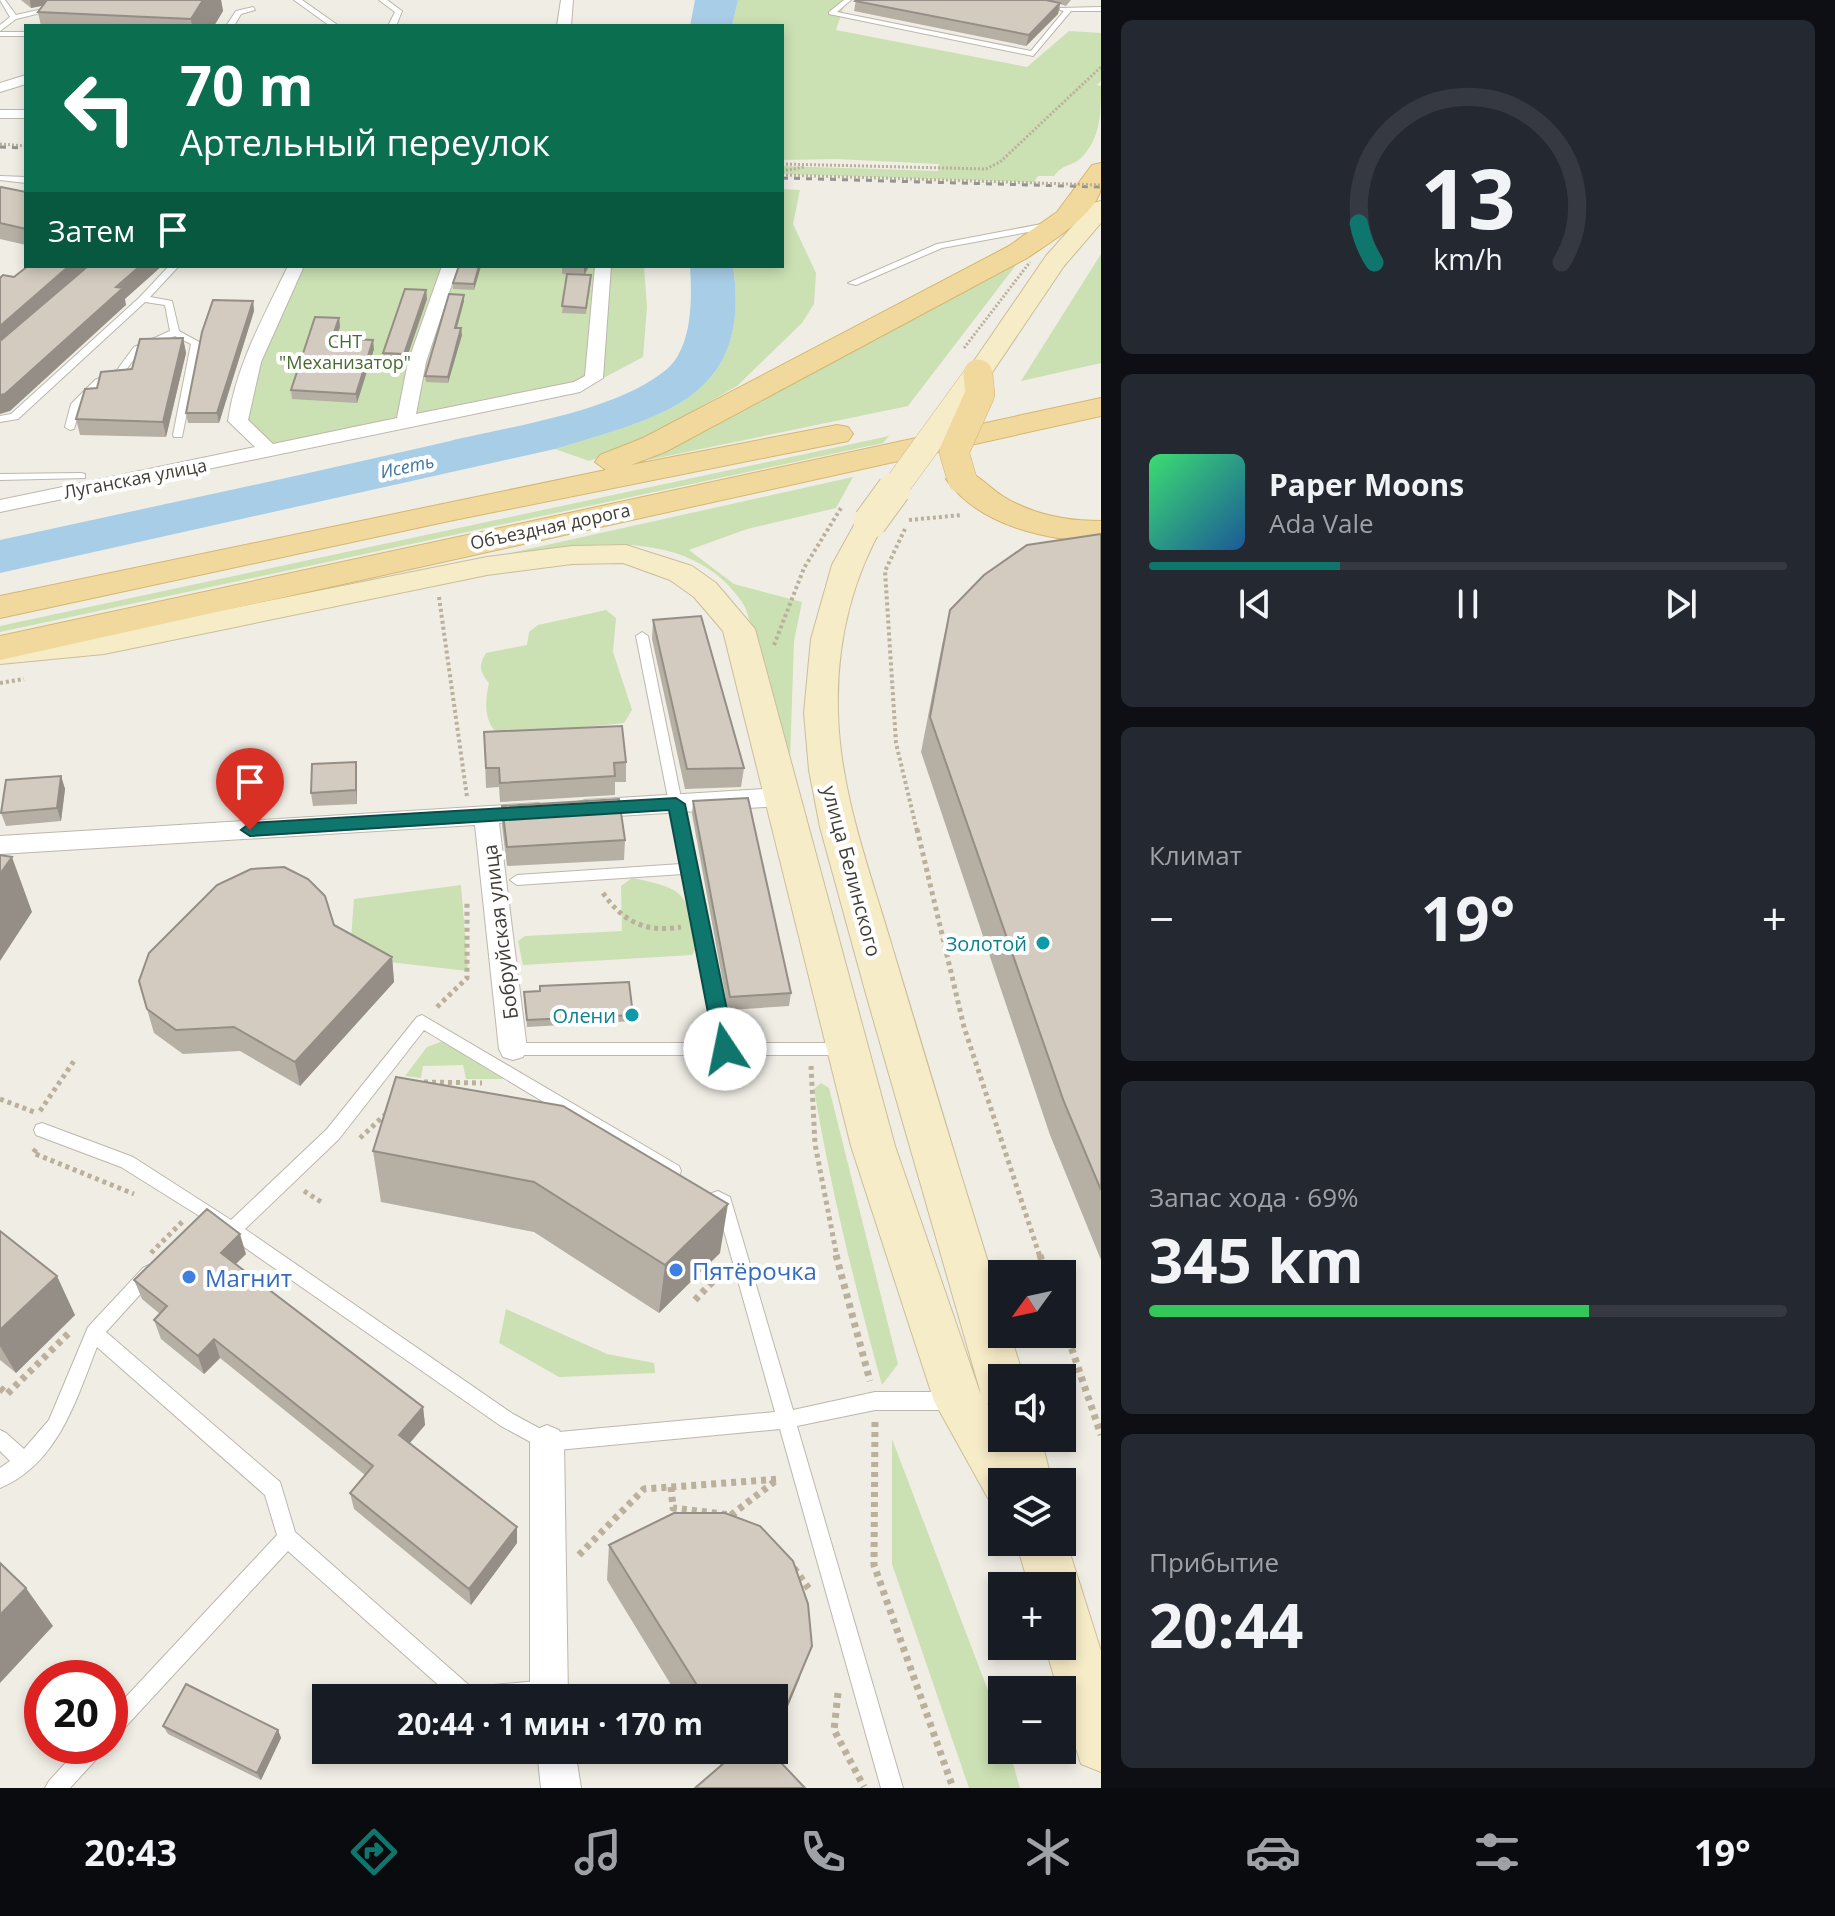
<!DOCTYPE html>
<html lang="ru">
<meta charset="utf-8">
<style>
body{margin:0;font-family:"Open Sans",sans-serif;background:#242831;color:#f1f3f6;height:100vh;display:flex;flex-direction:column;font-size:30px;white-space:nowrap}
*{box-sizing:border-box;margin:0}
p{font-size:26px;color:#9ea1a6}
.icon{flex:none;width:44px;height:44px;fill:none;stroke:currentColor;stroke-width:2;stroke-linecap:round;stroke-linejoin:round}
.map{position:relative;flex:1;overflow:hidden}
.panel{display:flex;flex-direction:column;gap:20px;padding:20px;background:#0d0f14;width:734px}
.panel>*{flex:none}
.hud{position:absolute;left:24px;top:24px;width:760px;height:244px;border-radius:0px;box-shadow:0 4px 12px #0003;background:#0b6e4f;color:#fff;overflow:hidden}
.needle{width:52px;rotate:237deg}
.buttons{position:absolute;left:988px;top:1260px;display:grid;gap:16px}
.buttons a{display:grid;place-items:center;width:88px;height:88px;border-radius:0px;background:#171b24;box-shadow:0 4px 12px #0003;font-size:40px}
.speed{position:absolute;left:24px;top:1660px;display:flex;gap:16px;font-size:40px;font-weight:700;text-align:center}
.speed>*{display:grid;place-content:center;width:104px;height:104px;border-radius:50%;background:#171b24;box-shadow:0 4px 12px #0003;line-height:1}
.speed .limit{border:12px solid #d22;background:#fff;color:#111}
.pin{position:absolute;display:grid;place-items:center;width:68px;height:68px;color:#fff;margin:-82px -34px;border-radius:50% 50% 50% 0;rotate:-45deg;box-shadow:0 0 8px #0007}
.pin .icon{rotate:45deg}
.me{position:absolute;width:88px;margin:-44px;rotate:349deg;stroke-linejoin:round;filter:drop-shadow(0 0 6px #0008)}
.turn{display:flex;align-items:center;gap:28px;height:168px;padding:0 24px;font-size:36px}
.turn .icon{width:104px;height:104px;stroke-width:2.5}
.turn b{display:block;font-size:56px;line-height:68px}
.then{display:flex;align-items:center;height:76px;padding:0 24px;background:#0003;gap:16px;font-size:30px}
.big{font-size:60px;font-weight:700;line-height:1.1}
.panel .tile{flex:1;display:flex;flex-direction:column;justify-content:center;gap:12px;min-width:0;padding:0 28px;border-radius:12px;background:#242831}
.panel .dial{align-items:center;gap:0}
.dial svg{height:208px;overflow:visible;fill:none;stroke:#363941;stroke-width:7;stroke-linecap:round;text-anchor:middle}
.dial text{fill:#f1f3f6;stroke:none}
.song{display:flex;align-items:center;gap:24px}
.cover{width:96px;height:96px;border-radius:12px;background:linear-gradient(135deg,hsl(140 70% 55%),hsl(210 70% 35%))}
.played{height:8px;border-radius:4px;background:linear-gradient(90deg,#0f766e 30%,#363941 30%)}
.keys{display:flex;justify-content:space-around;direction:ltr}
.heat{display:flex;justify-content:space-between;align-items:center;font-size:44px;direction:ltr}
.charge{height:12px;border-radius:6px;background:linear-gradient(90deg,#34c759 69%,#363941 0)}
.trip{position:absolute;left:312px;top:1684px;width:476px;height:80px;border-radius:0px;background:#171b24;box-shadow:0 4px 12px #0003;font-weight:700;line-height:80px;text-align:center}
.tabs{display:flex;height:128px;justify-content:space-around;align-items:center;background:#090b0e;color:#9ea1a6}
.tabs .icon{width:56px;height:56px}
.tabs .active{color:#0f766e}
.tabs b{font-size:36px;color:#f1f3f6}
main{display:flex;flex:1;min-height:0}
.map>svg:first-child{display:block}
.green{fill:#cbe0b3}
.water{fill:#a8cde6}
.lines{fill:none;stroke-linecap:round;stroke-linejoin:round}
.service-casing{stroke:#bdb7ac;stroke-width:2}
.minor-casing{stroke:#bdb7ac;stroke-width:2}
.secondary-casing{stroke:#cabe9a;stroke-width:2}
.primary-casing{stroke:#d4b670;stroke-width:2}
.path-far3{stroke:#bab09c;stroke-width:3;stroke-dasharray:2 2;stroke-linecap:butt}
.path-far2{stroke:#bab09c;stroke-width:4;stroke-dasharray:3 3;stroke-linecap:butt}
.path-far1{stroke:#bab09c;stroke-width:5;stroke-dasharray:4 4;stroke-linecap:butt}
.path{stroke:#bab09c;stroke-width:7;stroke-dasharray:5 5;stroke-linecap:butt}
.service{fill:#fff;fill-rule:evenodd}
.minor{fill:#fff;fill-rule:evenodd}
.secondary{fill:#f7ecc8;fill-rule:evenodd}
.primary{fill:#f1d99d;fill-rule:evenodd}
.rail{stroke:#949494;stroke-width:3;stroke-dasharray:6 6;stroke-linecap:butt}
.secondary-bridge-far1-casing{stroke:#cabe9a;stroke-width:27;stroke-linecap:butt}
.secondary-bridge-casing{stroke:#cabe9a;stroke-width:35;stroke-linecap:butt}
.primary-bridge-casing{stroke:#d4b670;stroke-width:30;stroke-linecap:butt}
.path-bridge{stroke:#bab09c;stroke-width:3;stroke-dasharray:2 2;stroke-linecap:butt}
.secondary-bridge-far1{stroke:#f7ecc8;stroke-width:26}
.secondary-bridge{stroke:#f7ecc8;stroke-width:33}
.primary-bridge{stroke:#f1d99d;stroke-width:29}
.wall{fill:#b5afa4}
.shaded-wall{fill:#948e86}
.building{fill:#d3cbbf;stroke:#948e86;stroke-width:2}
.route{fill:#0f766e;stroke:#0a4d48;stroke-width:2}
.culture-dot{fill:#0f9aa8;stroke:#fff;stroke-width:3}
.shop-dot{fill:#3f7fe0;stroke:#fff;stroke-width:3}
.labels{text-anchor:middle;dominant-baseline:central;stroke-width:8;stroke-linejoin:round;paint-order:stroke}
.far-park-label{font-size:18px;fill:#476c31;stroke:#fff}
.far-water-label{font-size:18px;font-style:italic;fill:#3d76a0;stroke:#fff}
.far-street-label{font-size:18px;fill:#423d36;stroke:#fff}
.street-label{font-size:20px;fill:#423d36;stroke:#fff}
.culture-label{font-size:20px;fill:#0d838f;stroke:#fff;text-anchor:end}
.near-shop-label{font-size:24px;fill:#366cbe;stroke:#fff;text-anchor:start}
</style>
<main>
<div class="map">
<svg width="1101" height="1788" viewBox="0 0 1101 1788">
<rect width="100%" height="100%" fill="#f0ede5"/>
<path class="green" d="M738,0H846L836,30L1027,67L1069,31L1101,33V81L1097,85L1101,86C1101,113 1101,139 1080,159C1070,167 1064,163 1054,176H1038L1034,182L782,174V166L938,171L939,164L836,159L782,160V26H732Z
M782,189L800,190L793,224L816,273L814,304L802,323L737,386L632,446L589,461L555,449C658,417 753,401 733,266H782Z
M1101,254V363L1021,381Z
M1016,265L908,406L648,460Z
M292,266H644L647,307L643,357L581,390L297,448L262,445L229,419Z
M889,436L883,443L0,632V626Z
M853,477L836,508L747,529L689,550L734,584L802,602L794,641L790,760C778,721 767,682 755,643C751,630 749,612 742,602C684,517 562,548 479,560Z
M606,610L616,618L613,652L632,710L624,723L499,736C483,720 485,702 489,683C480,672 478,666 486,653L527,645L529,632L538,625Z
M632,878C689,889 688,895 695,950L692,955L523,965L518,941L525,936L622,931L621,886Z
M461,885L468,971L363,959L350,952L354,899Z
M446,1040L513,1079H466L463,1065L423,1066L421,1078L405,1076L427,1047Z
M821,1083L829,1088L898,1364L882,1385C855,1287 831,1190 814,1089Z
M506,1309L607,1354L654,1363L655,1373L559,1377L499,1343Z
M892,1439L1002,1727V1750H1009L1020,1788H969L892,1564Z"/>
<path class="water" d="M695,0H738L732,26H690Z
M690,266H733C753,401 658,417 555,449L0,573V540C150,507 300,476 450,441C512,426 618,411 667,369C693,346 692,298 690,266Z"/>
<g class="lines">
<defs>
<path id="service" d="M0,0H5L16,15L82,0H94L16,19L0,31V25L10,17Z
M294,0H302L339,26H330Z
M379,0H387L402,11L396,26H388L395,12Z
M844,0H851L837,12L1031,51L1064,11L1060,10V8L1101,7V11H1071L1033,56L829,14V12Z
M253,7L255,10L241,14L234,26H226L236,11Z
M0,32H26V36H0Z
M0,176L26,177V183L0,180Z
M1052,222L1056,225L1055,227L942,248L856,285L848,283L937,244Z
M169,266H179L150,297L172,301L179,331L201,343L182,437H174L173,435L191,344L175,336L140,351L123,374L103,384L81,405L74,429L70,430L65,427L71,404L95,380L117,370L134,347L170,331L165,305L145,302L18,419L0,422V416L11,414L140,297Z
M81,473L85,474V478L0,480V474Z
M642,632L648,636L731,1043H846L851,1045L854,1049L851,1053L846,1055H513L508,1053L505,1049L508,1045L513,1043H716L683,874L517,885L510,880L517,875L681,864L636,636Z
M422,1015L679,1166L681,1171L679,1176L673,1178L667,1176L424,1030L339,1139L245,1229L513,1414L548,1433L775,1412L717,1206L710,1198L712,1193L718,1191L730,1197L793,1410L875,1392H952L958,1395L961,1401L958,1407L952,1410H875L797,1426L903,1788H881L780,1429L547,1451L501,1426L201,1217L121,1167L36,1135L34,1130L36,1125L42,1123L133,1157L231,1220L327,1129L417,1017Z
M149,1265L155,1268L158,1273L155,1278L106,1332L280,1482L295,1532L471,1687L548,1680L555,1683L558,1690L555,1697L453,1698L288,1551L117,1736L110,1739V1714L277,1535L265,1495L97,1347C76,1400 58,1464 0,1488V1468L10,1461L0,1451V1430L6,1433L24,1449L49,1420L88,1327L143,1268Z
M81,1746H105L102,1753L70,1788H45L49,1781Z"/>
<path id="minor" d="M561,0H573L571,26H557Z
M26,75V84L0,92V83Z
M0,110H26V118H0Z
M288,266H304L261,362L248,420L273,444L397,418L408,362L442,266H458L426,362L416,414L574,382L585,376L595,266H611L603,378L580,392L0,512V500L255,447L228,421C236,365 264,316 288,266Z
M781,788L790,791L793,797L790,803L781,806L585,818L576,815L573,809L576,803L585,800Z
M538,803L547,806L550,812L547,818L499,823L527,1049L523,1057L513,1060L503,1057L499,1049L475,825L0,854V836Z
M547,1425L559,1430L564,1442L568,1698H530V1442L535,1430Z
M537,1750H575L581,1788H541Z"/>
<path id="secondary" d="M1101,201V223L1064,266L987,380H969L965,374L1046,256L1093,203Z
M870,513L881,516L885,522C851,580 836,646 838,713C840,792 869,868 891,943C927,1064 964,1186 1002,1307V1334H1010L1024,1378H1002V1409L987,1403L998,1421L1002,1419V1438H1041L1052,1482H1002V1505L989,1500L934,1401L851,1146L723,631L694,597L670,580L623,563L572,564L487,575L104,654L0,664V642L104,634L487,557L572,546L626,545L692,566L716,583L755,629L895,1146L979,1390L981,1394L866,994L820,827L809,770L804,713L811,639L832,565L859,516Z
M1062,1528L1101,1651V1772L1081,1764L1062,1705V1690H1058L1045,1646H1062V1586H1029L1016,1542H1062Z"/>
<path id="primary" d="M1101,163C1101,171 1101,180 1101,188C1097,214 1048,244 1027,258L665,452L631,465L837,425L848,427L853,434L848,441L449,521L0,618V596L606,470L595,462L600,455L643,438L1009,246L1057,212L1092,165Z
M1101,398V416L0,660V636Z
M962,469C979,474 989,488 1004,497C1034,515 1066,521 1101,521V541C1047,541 979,526 946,479L951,472Z"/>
</defs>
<use href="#service" class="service-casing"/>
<use href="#minor" class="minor-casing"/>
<use href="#secondary" class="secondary-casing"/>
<use href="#primary" class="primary-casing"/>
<path class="path-far3" d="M0,144L26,146
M782,164L986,169L1000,162L1101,67
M782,171L805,167
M782,175L1038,183"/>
<path class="path-far2" d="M909,520L962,515
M905,529L885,571L896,743L917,831
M439,597L467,797
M774,645L804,568L841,508
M0,683L24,679"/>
<path class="path-far1" d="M917,829L964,1027L1040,1257
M603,893C623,922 646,933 681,927
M437,1007L467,978V902
M811,1066L815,1144L837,1257
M424,1082L482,1083
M0,1099L34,1112
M40,1111L74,1061
M360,1138L388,1112
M36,1149L33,1153L134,1194
M304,1191L323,1203
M151,1253L183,1221"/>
<path class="path" d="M836,1255L870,1381
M1040,1255L1046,1274
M695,1300L722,1272
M1062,1320L1101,1435
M0,1388L7,1394L69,1333
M875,1422L874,1565L953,1788
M671,1487L673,1508L731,1515L739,1520
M731,1515L778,1479
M579,1555L644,1489L780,1479
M794,1568L809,1589
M838,1693L834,1730L864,1787"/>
<use href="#service" class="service"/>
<use href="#minor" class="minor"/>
<use href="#secondary" class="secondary"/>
<use href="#primary" class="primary"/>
<path class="rail" d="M0,147L26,148
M782,178L1101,187"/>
<defs>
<path id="secondary-bridge-far1" d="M893,491L978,374"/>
<path id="secondary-bridge" d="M870,522L894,489"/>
<path id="primary-bridge" d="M962,479L954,452L980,394L978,374"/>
</defs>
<use href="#secondary-bridge-far1" class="secondary-bridge-far1-casing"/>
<use href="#secondary-bridge" class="secondary-bridge-casing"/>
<use href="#primary-bridge" class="primary-bridge-casing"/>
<path class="path-bridge" d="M1038,183L1101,185
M964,348L1030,262"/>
<use href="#secondary-bridge-far1" class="secondary-bridge-far1"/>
<use href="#secondary-bridge" class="secondary-bridge"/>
<use href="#primary-bridge" class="primary-bridge"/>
</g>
<path class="wall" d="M21,0H221L223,11L214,26H41L38,12L42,6L31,8Z
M856,0H1071L1066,6L1060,4L1058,14L1026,46L854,11Z
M0,188L26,192V245L0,239Z
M481,266L474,290L453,289V283Z
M562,266H589L585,275L591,281L586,314L562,313L567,274H562Z
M426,290L427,299L405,363L384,362L383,353Z
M464,295V301L457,328L462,335L448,383L426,382L425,376Z
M253,301L254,311L219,423H188L186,413Z
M339,318L340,327L336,338L374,349L357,403L292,399L291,390Z
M183,338L186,353L166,437L80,435L76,419L97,388Z
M1101,534V1260L1050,1135L921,752L942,645L950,610Z
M653,620L744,768L741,787L685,789L652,639Z
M484,732L626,762V782H615V795L500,802L499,787L486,788Z
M357,775V804L313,806L311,793Z
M61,776L65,789L61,821L6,826L1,813Z
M693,801L791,993L789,1006L728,1010L692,814Z
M502,806L625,840L624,860L507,866L502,826Z
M334,925L392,957L394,982L300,1086L240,1051L183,1054L154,1033L147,1009Z
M524,992L633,1015V1021L527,1027Z
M396,1077L720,1253L659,1313L534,1232L381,1202L373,1151Z
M0,1231L75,1315L16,1373L0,1360Z
M246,1254L236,1264L423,1407L425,1425L410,1443L517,1527V1543L471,1605L354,1509L350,1493L365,1475L220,1358L204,1374L161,1339L154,1320L160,1314L142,1299L134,1280Z
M609,1545L800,1678L777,1733L774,1698H679L607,1580Z
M163,1726L278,1730L281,1738L261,1780L168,1734Z
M711,1750H769L721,1766Z"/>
<path class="shaded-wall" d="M30,0H68L31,8Z
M203,0H221L223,11L214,26H192L191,19Z
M1060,3L1058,14L1026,46L1029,35Z
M69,266H92L0,348V326Z
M140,266H162L125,299L126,305L10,411L0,414V395Z
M479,266H481L474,290V284Z
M584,266H589L584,275Z
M426,290L427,299L405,363L404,354Z
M464,295V301L455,334V328Z
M253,301L254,311L219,423L217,413Z
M339,318L340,327L333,347L332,338Z
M461,328L462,335L448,383V377Z
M183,338L186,353L166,437L163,422Z
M373,340L374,349L357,403L356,394Z
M356,762L357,775V804L356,790Z
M61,776L65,789L61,821L57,808Z
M12,857L32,912L0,961V874Z
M392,957L394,982L300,1086L295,1062Z
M728,1204L720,1253L659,1313L665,1265Z
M240,1234L246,1254L227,1272L221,1253Z
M57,1276L75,1315L16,1373L0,1346V1330Z
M214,1339L220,1358L204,1374L198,1356Z
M423,1407L425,1425L402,1452L399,1435Z
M517,1527V1543L471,1605L469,1589Z
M26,1588L53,1626L0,1683V1615Z
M812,1646L777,1733L774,1736V1718Z
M278,1730L281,1738L261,1780L257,1773Z"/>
<path class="building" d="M47,0H203L191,19L38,12Z
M856,0H1046L1060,3L1029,35L855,1Z
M1,187L26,192V229L0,223V188Z
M28,266H69L0,326V278L3,275L14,277Z
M88,266H140L116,287L123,288L5,394L0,395V341Z
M459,266H479L474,284L453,283Z
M567,274L591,275L586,308L562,306Z
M405,289L426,290L404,354L383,353Z
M449,294L464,295L455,328H461L448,377L425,376Z
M213,300L253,301L217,413H186L202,332Z
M315,317L339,318L332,338L373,340L356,394L291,390Z
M183,338L163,422L76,419L85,389L97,388L101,372L132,369L140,339Z
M1101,534V1190L1064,1102L930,717L950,610L984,575L1027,545Z
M701,616L744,768L687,769L653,620Z
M622,726L626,762L614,763L615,776L500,783L499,768H486L484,732Z
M356,762V790L311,793L312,764Z
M61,776L57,808L1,813L6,780Z
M748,798L791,993L730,997L693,801Z
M619,799L625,840L507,847L502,806Z
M0,855L12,857L0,874Z
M284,867L308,879L325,896L334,925L392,957L295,1062L234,1027L176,1030L147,1009L139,981L149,953L217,885L251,869Z
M629,982L633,1015L527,1020L524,992L540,991V986Z
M396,1077L563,1106L728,1204L665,1265L534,1182L373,1151Z
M207,1209L240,1234L221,1253L423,1407L399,1435L517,1527L469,1589L350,1493L373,1466L214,1339L198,1356L154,1320L167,1306L134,1280Z
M0,1231L57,1276L0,1330Z
M674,1513H725L760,1526L793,1561L808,1604L812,1646L788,1703L774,1718V1698H705L609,1545Z
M0,1563L26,1588L0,1615Z
M186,1684L278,1730L257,1773L163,1726Z
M738,1750H769L805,1788H695L738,1751Z"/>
<path class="route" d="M676,798L685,804L735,1049L725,1057L715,1049L669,810L250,836L241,830L250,823Z"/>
<g class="culture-dot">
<circle cx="1043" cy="943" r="8"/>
<circle cx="632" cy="1015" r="8"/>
</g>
<g class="shop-dot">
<circle cx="676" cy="1270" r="8"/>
<circle cx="189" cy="1277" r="8"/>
</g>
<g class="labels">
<g class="far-park-label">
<text x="345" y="341">СНТ<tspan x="345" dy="21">"Механизатор"</tspan></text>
</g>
<g class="far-water-label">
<text transform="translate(407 466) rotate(-12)">Исеть</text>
</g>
<g class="far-street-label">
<text transform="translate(135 478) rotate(-11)">Луганская улица</text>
<text transform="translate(550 526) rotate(-12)">Объездная дорога</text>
</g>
<g class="street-label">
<text transform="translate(852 871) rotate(75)">улица Белинского</text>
<text transform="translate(500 932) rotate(-97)">Бобруйская улица</text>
</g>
<g class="culture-label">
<text x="1027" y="943">Золотой</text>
<text x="616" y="1015">Олени</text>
</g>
<g class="near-shop-label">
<text x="692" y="1270">Пятёрочка</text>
<text x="205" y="1277">Магнит</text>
</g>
</g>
</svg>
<div class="buttons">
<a><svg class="needle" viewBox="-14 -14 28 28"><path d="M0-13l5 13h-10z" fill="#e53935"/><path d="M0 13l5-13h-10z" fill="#9ea1a6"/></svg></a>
<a><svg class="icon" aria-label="sound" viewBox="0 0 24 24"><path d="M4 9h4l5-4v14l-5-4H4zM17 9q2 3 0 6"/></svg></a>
<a><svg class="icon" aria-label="layers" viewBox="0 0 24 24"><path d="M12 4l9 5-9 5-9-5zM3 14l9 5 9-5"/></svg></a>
<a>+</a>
<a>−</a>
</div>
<div class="speed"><div class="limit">20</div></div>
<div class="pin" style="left:250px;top:830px;background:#d93025"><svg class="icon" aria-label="arrive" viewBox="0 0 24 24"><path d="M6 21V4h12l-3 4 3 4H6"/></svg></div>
<svg class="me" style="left:725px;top:1049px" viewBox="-20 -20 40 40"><circle r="19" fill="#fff"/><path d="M0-13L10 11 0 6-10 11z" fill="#0f766e"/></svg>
<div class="trip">20:44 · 1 мин · 170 m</div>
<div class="hud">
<div class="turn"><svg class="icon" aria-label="left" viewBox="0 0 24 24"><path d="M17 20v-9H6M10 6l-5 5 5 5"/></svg><div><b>70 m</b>Артельный переулок</div></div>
<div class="then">Затем<svg class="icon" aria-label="arrive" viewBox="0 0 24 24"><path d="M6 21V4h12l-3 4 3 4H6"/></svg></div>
</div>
</div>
<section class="panel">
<div class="tile dial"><svg viewBox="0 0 100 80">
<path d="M14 69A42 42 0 1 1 86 69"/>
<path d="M14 69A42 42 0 0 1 8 54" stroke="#0f766e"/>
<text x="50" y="56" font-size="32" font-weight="700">13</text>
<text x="50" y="72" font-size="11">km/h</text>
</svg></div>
<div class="tile">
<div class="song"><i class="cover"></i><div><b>Paper Moons</b><p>Ada Vale</p></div></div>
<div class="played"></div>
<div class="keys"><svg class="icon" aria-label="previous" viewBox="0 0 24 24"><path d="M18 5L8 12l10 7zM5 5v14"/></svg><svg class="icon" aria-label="pause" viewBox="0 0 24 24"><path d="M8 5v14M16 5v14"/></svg><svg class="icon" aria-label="next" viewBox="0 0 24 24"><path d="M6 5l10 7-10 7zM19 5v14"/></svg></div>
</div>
<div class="tile"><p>Климат</p>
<div class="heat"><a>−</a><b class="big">19°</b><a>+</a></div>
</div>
<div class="tile"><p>Запас хода · 69%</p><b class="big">345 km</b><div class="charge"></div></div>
<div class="tile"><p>Прибытие</p><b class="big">20:44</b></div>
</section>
</main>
<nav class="tabs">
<b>20:43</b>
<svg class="icon active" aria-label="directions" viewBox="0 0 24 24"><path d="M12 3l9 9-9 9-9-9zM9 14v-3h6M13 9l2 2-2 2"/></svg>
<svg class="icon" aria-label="music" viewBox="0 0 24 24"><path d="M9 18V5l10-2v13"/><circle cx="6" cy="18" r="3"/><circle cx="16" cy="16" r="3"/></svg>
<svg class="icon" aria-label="phone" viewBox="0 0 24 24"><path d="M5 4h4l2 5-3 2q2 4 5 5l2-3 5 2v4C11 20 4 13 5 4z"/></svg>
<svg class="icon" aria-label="climate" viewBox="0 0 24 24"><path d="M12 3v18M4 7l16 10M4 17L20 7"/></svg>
<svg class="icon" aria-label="car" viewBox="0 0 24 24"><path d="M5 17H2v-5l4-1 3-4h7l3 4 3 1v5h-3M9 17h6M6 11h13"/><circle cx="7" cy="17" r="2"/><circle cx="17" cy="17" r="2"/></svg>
<svg class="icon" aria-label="filters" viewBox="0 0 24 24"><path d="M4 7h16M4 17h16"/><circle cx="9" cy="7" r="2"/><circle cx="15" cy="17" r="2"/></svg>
<b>19°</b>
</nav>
